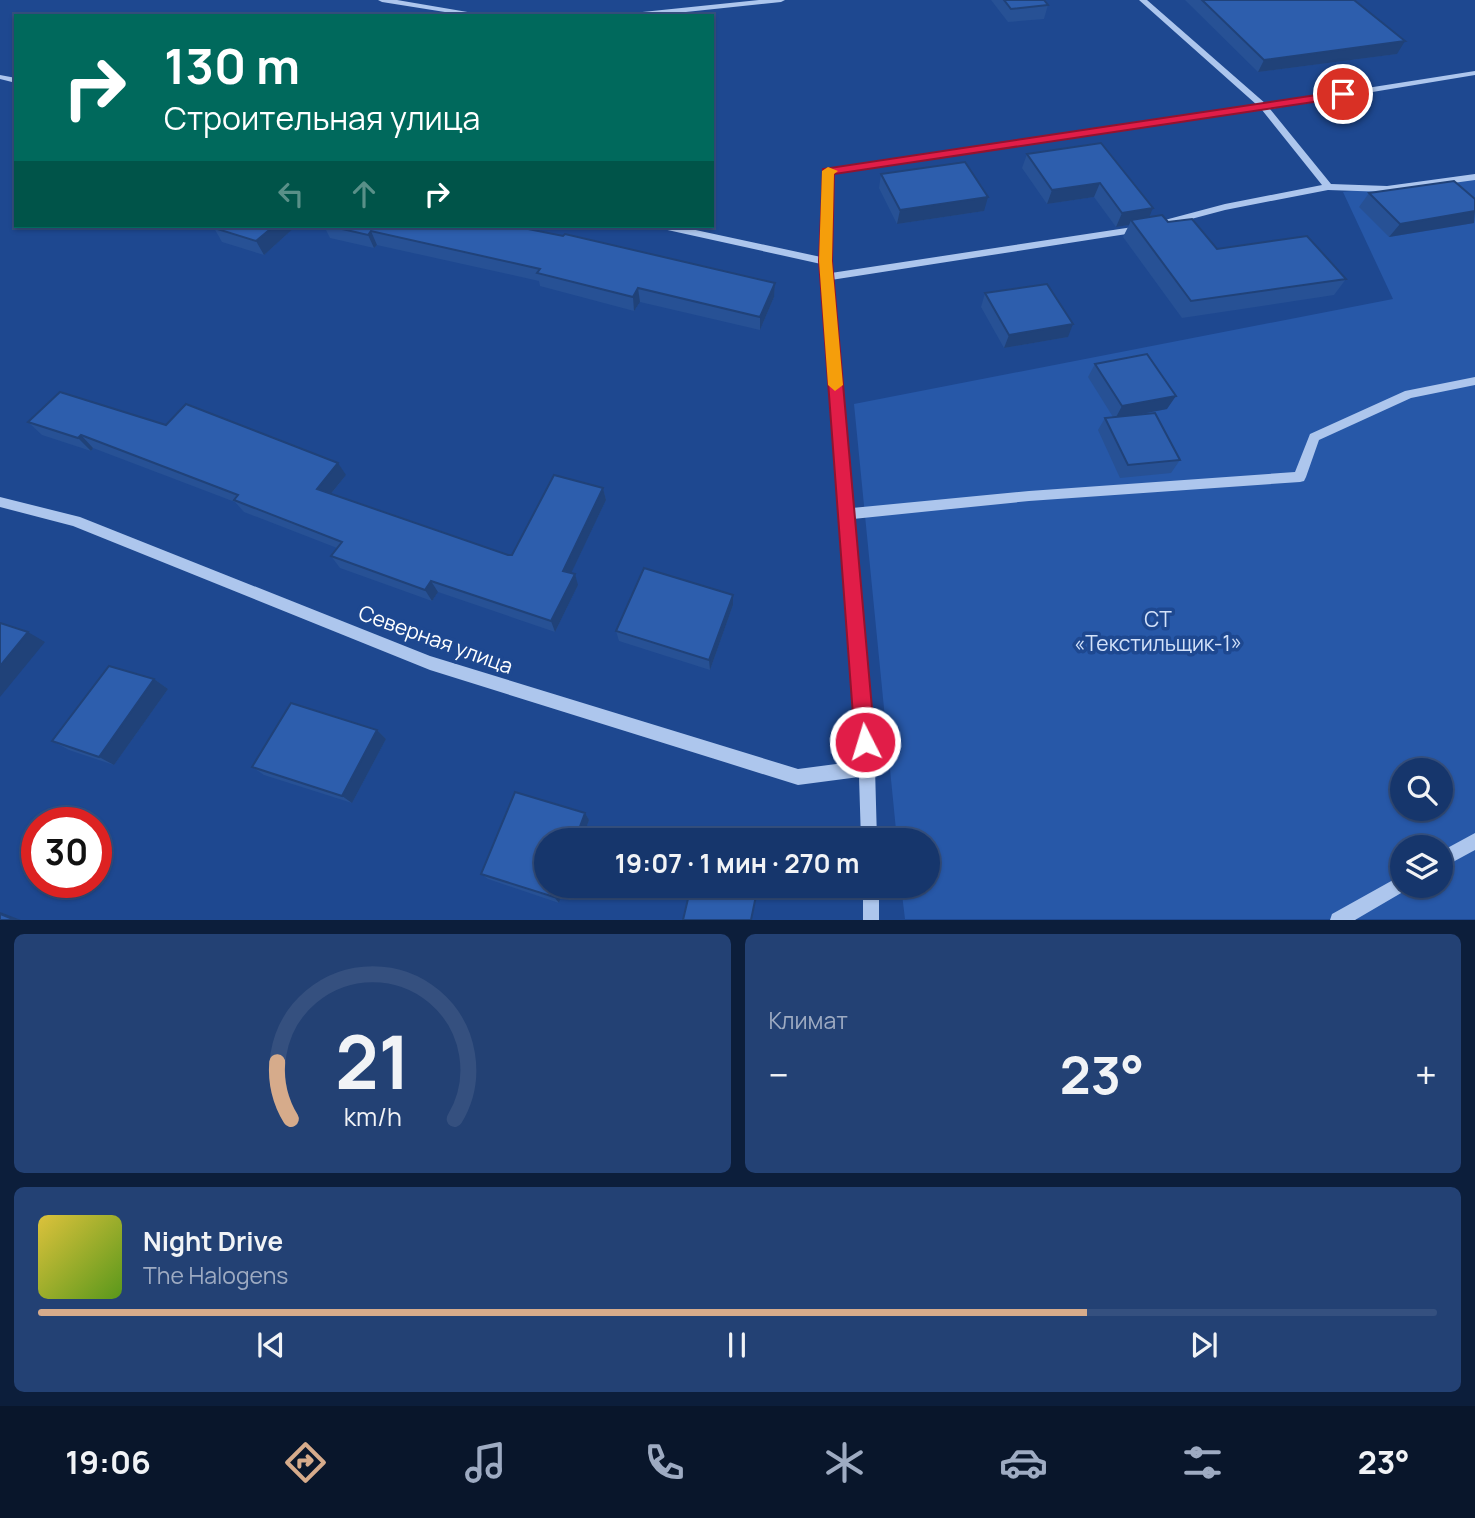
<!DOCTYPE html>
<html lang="ru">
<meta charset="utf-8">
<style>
body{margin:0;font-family:Manrope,sans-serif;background:#234174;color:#f1f3f6;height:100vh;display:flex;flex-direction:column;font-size:26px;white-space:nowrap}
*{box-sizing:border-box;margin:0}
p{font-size:23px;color:#9eabc2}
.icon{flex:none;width:38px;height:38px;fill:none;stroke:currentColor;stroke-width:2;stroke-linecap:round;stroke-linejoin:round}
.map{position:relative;height:920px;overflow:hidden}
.details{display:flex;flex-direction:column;gap:14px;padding:14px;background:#0c1e3b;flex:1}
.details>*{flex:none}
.banner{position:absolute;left:14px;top:14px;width:700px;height:214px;border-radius:0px;box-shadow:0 2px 5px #0004,0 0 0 2px #35507f;background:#00695c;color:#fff;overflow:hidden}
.controls{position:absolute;left:1390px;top:758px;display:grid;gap:14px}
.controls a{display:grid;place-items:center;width:63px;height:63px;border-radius:50%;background:#16366c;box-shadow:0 2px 5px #0004,0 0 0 2px #35507f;font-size:35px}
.speed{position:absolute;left:21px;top:807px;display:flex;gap:14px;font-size:35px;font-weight:700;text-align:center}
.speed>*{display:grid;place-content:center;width:91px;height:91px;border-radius:50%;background:#16366c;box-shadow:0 2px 5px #0004,0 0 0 2px #35507f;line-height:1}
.speed .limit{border:10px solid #d22;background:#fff;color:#111}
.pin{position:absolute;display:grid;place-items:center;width:60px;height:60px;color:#fff;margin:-30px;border:4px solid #fff;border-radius:50%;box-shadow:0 2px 7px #0007}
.me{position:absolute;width:77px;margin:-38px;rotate:355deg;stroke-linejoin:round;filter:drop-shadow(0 0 5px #0008)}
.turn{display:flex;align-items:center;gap:24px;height:147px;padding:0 35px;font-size:32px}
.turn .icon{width:91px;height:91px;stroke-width:2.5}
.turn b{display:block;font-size:49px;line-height:60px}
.lanes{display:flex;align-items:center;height:66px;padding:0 35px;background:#0003;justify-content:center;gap:35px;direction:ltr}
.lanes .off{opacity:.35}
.big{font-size:52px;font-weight:700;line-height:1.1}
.details .card{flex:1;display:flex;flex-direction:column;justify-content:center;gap:10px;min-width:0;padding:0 24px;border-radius:10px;background:#234174}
.details .dial{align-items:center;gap:0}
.dial svg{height:182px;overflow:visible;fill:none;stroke:#35507f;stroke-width:7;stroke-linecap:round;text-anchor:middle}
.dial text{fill:#f1f3f6;stroke:none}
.song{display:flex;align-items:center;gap:21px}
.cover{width:84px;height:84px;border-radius:10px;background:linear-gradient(135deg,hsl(50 70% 55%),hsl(90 70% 35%))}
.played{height:7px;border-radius:4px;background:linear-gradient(90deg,#d6ab8b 75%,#35507f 75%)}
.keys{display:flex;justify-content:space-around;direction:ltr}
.heat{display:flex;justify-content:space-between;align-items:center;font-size:38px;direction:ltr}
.details .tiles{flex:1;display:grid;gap:14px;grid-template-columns:1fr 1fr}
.card:last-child{grid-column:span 2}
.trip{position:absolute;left:534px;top:828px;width:406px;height:70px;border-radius:35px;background:#16366c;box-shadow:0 2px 5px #0004,0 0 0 2px #35507f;font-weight:700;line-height:70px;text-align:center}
.dock{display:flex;height:112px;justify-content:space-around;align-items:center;background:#09162b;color:#9eabc2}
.dock .icon{width:49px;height:49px}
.dock .active{color:#d6ab8b}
.dock b{font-size:32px;color:#f1f3f6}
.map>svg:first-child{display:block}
.green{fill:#2758a8;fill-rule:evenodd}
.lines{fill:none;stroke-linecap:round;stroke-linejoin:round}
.minor{fill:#adc6ed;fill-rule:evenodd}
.wall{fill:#275195}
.shaded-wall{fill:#204279}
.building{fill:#2d5ead;stroke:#204279;stroke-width:2}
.route{fill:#e11d48;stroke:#92132f;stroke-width:2}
.slow{fill:#f59e0b}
.labels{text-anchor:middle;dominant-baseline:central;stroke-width:7;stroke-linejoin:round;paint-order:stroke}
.park-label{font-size:21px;fill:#d3e2fa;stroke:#1e4890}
.street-label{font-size:21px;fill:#fff;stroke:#1e4890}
</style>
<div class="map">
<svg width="1475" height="920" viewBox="0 0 1475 920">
<rect width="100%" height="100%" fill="#1e4890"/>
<path class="green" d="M1475,175V919H905L901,886H928V840H897L854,404L1393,299L1343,192ZM1402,770H1440V808H1402ZM1402,847H1440V886H1402Z"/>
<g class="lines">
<path class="minor" d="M378,0H397L491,16H470L382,2Z
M759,0H785L781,2L648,16H619L623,14Z
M1139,0H1147L1266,104L1475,71V75L1270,109L1331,184L1387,186L1475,174V180L1387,192L1328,190L1225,210L1146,231L831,280L852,508L1029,491L1295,472L1310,434L1405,391L1475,377V385L1411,398L1319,440L1306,477L1304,481L1300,482L1029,501L853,519L875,768L877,840H861L859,777L798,785L430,670L73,526L0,507V497L80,517L430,656L798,769L859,761L821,264L663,229L658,226H677L821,257L825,169L1257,105ZM1262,110L1322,185L1225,204L1146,225L831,273L833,173Z
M0,75L16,78V83L0,79Z
M1475,833V850L1440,869V852Z
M1402,875V886H1409L1408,889L1355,920H1330L1332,914Z
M863,886H879V920H863Z"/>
</g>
<path class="wall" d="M991,0H1044L1048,5L1044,19L1008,22Z
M1185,0H1354L1397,54L1258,72Z
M1101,143L1149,217L1168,222L1217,249L1346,279L1334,295L1182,318L1123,237L1129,225L1116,227L1094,197L1047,204L1022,168L1027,154Z
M881,174L984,211L897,224L879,188Z
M1369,193L1474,223L1389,237L1359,207Z
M296,226L264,255L222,242L214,228Z
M324,226H513L775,283L774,297L760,330L640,302L634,311L540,286L539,281L377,245L374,248L330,238Z
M985,293L1068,337L1004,348L981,307Z
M1095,364L1167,409L1141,414L1180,460L1171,473L1120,478L1098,430L1105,418L1113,417L1088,377Z
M28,422L166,425L346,475L331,494L508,555H512L603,488L606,500L571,573L578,585L555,632L438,592L432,601L340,568L331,556L337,548L244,512L235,502L93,448L91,451L42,435Z
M733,595V605L710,670L619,641L616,631Z
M154,679L168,689L114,765L69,750L52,741Z
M377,730L386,739L352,803L264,775L252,767Z
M515,792L585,813L589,820L582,840H546V886H565L559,903L488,879L481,874Z"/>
<path class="shaded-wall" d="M1405,41L1397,54L1258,72L1264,60Z
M1100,183L1094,197L1047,204L1052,190Z
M988,197L984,211L897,224L900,210Z
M1153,208L1147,222L1131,220L1129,225L1116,227L1122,213Z
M1475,211L1474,223L1389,237L1400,224Z
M274,226H296L264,255L256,241Z
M371,231L377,245L374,248L368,235Z
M775,283L774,297L760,330V317Z
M638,288L640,302L634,311L633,297Z
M1073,324L1068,337L1004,348L1009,335Z
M1176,396L1167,409L1115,419L1122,406Z
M81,435L93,448L91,451L78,438Z
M338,463L346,475L325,501L317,489Z
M603,488L606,500L567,582L563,571Z
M575,574L578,585L555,632L551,621Z
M431,581L438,592L432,601L425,590Z
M733,595V605L710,670L709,660Z
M28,632L45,642L0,697V666Z
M154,679L168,689L114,765L99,757Z
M377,730L386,739L352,803L342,796Z
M585,813L589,820L582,840H575Z
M558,886H565L559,903L554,897Z
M0,912L21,920H15L0,914Z"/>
<path class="building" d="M1004,0H1044L1048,5L1011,9Z
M1202,0H1354L1405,41L1264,60Z
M1101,143L1153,208L1122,213L1100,183L1052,190L1027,154Z
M965,162L988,197L900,210L881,174Z
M1454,181L1475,199V211L1400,224L1369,193Z
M1162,215L1168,222L1192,219L1217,249L1307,236L1346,279L1191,301L1131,220Z
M217,226H274L256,241L214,228Z
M329,226H513L563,236L565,234L775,283L760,317L638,288L633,297L537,273L540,269L371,231L368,235Z
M1047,284L1073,324L1009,335L985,293Z
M1147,354L1176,396L1122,406L1095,364Z
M60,392L166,425L186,404L338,463L317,489L508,555H512L554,475L603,488L563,571L575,574L551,621L431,581L425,590L331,556L342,542L234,500L238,495L81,435L78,438L28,422Z
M1155,413L1180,460L1128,465L1105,418Z
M644,568L733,595L709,660L616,631Z
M0,623L28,632L0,666Z
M109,666L154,679L99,757L52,741Z
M291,703L377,730L342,796L252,767Z
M515,792L585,813L575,840H546V886H558L554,897L481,874Z
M702,837L715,840H701Z
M691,886H758L751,920H683Z
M0,914L15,920H0Z"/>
<path class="route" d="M1343,91L1347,92V97L834,174L832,261L875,742L872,749L865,752L858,749L855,742L819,261L823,169Z"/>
<path class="slow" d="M828,167L838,171L834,174L832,261L843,385L835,391L828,385L819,261L822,171Z"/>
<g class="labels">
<g class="park-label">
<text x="1158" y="619">СТ<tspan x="1158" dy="24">«Текстильщик-1»</tspan></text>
</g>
<g class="street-label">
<text transform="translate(436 639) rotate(20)">Северная улица</text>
</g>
</g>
</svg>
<div class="controls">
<a><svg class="icon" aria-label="search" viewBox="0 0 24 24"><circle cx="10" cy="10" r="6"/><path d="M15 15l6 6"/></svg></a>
<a><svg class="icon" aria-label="layers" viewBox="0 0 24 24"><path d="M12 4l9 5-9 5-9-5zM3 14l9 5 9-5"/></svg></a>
</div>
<div class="speed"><div class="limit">30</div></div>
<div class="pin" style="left:1343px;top:94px;background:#d93025"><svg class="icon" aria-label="arrive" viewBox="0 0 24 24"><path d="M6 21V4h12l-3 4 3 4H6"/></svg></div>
<svg class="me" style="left:865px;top:742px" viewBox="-20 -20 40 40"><circle r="17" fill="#e11d48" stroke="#fff" stroke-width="3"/><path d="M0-11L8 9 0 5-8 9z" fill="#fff"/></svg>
<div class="trip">19:07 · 1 мин · 270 m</div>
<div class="banner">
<div class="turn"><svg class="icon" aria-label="right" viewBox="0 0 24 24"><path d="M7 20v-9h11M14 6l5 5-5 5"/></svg><div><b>130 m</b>Строительная улица</div></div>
<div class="lanes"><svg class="icon off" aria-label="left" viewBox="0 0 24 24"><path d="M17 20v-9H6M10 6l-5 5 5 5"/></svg><svg class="icon off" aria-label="ahead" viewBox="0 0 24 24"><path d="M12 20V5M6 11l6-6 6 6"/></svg><svg class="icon" aria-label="right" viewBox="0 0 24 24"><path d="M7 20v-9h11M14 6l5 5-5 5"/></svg></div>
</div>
</div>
<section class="details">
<div class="tiles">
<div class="card dial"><svg viewBox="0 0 100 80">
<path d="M14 69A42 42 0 1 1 86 69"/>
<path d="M14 69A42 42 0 0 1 8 44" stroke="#d6ab8b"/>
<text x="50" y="56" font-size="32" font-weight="700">21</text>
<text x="50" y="72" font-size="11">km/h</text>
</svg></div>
<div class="card"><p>Климат</p>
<div class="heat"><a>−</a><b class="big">23°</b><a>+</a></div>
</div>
<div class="card">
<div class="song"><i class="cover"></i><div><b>Night Drive</b><p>The Halogens</p></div></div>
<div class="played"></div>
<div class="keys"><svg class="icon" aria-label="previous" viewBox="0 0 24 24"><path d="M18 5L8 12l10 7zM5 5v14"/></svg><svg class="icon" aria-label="pause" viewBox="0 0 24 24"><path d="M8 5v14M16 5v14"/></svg><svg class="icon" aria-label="next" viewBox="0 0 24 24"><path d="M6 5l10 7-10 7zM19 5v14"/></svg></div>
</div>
</div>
</section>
<nav class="dock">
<b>19:06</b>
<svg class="icon active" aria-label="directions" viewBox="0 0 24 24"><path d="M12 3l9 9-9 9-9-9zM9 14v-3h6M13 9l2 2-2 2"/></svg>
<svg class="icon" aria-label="music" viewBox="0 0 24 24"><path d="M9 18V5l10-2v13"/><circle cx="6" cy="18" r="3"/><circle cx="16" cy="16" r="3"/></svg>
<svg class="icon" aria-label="phone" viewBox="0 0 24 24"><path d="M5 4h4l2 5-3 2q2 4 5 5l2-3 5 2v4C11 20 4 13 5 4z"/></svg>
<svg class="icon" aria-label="climate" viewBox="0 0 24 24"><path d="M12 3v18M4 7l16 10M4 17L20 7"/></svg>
<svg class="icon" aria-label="car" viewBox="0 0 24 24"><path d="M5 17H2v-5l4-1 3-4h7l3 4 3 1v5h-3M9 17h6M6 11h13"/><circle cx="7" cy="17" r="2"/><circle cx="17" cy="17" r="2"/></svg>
<svg class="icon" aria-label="filters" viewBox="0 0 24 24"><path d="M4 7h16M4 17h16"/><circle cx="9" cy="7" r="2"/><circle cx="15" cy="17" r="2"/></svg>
<b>23°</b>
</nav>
